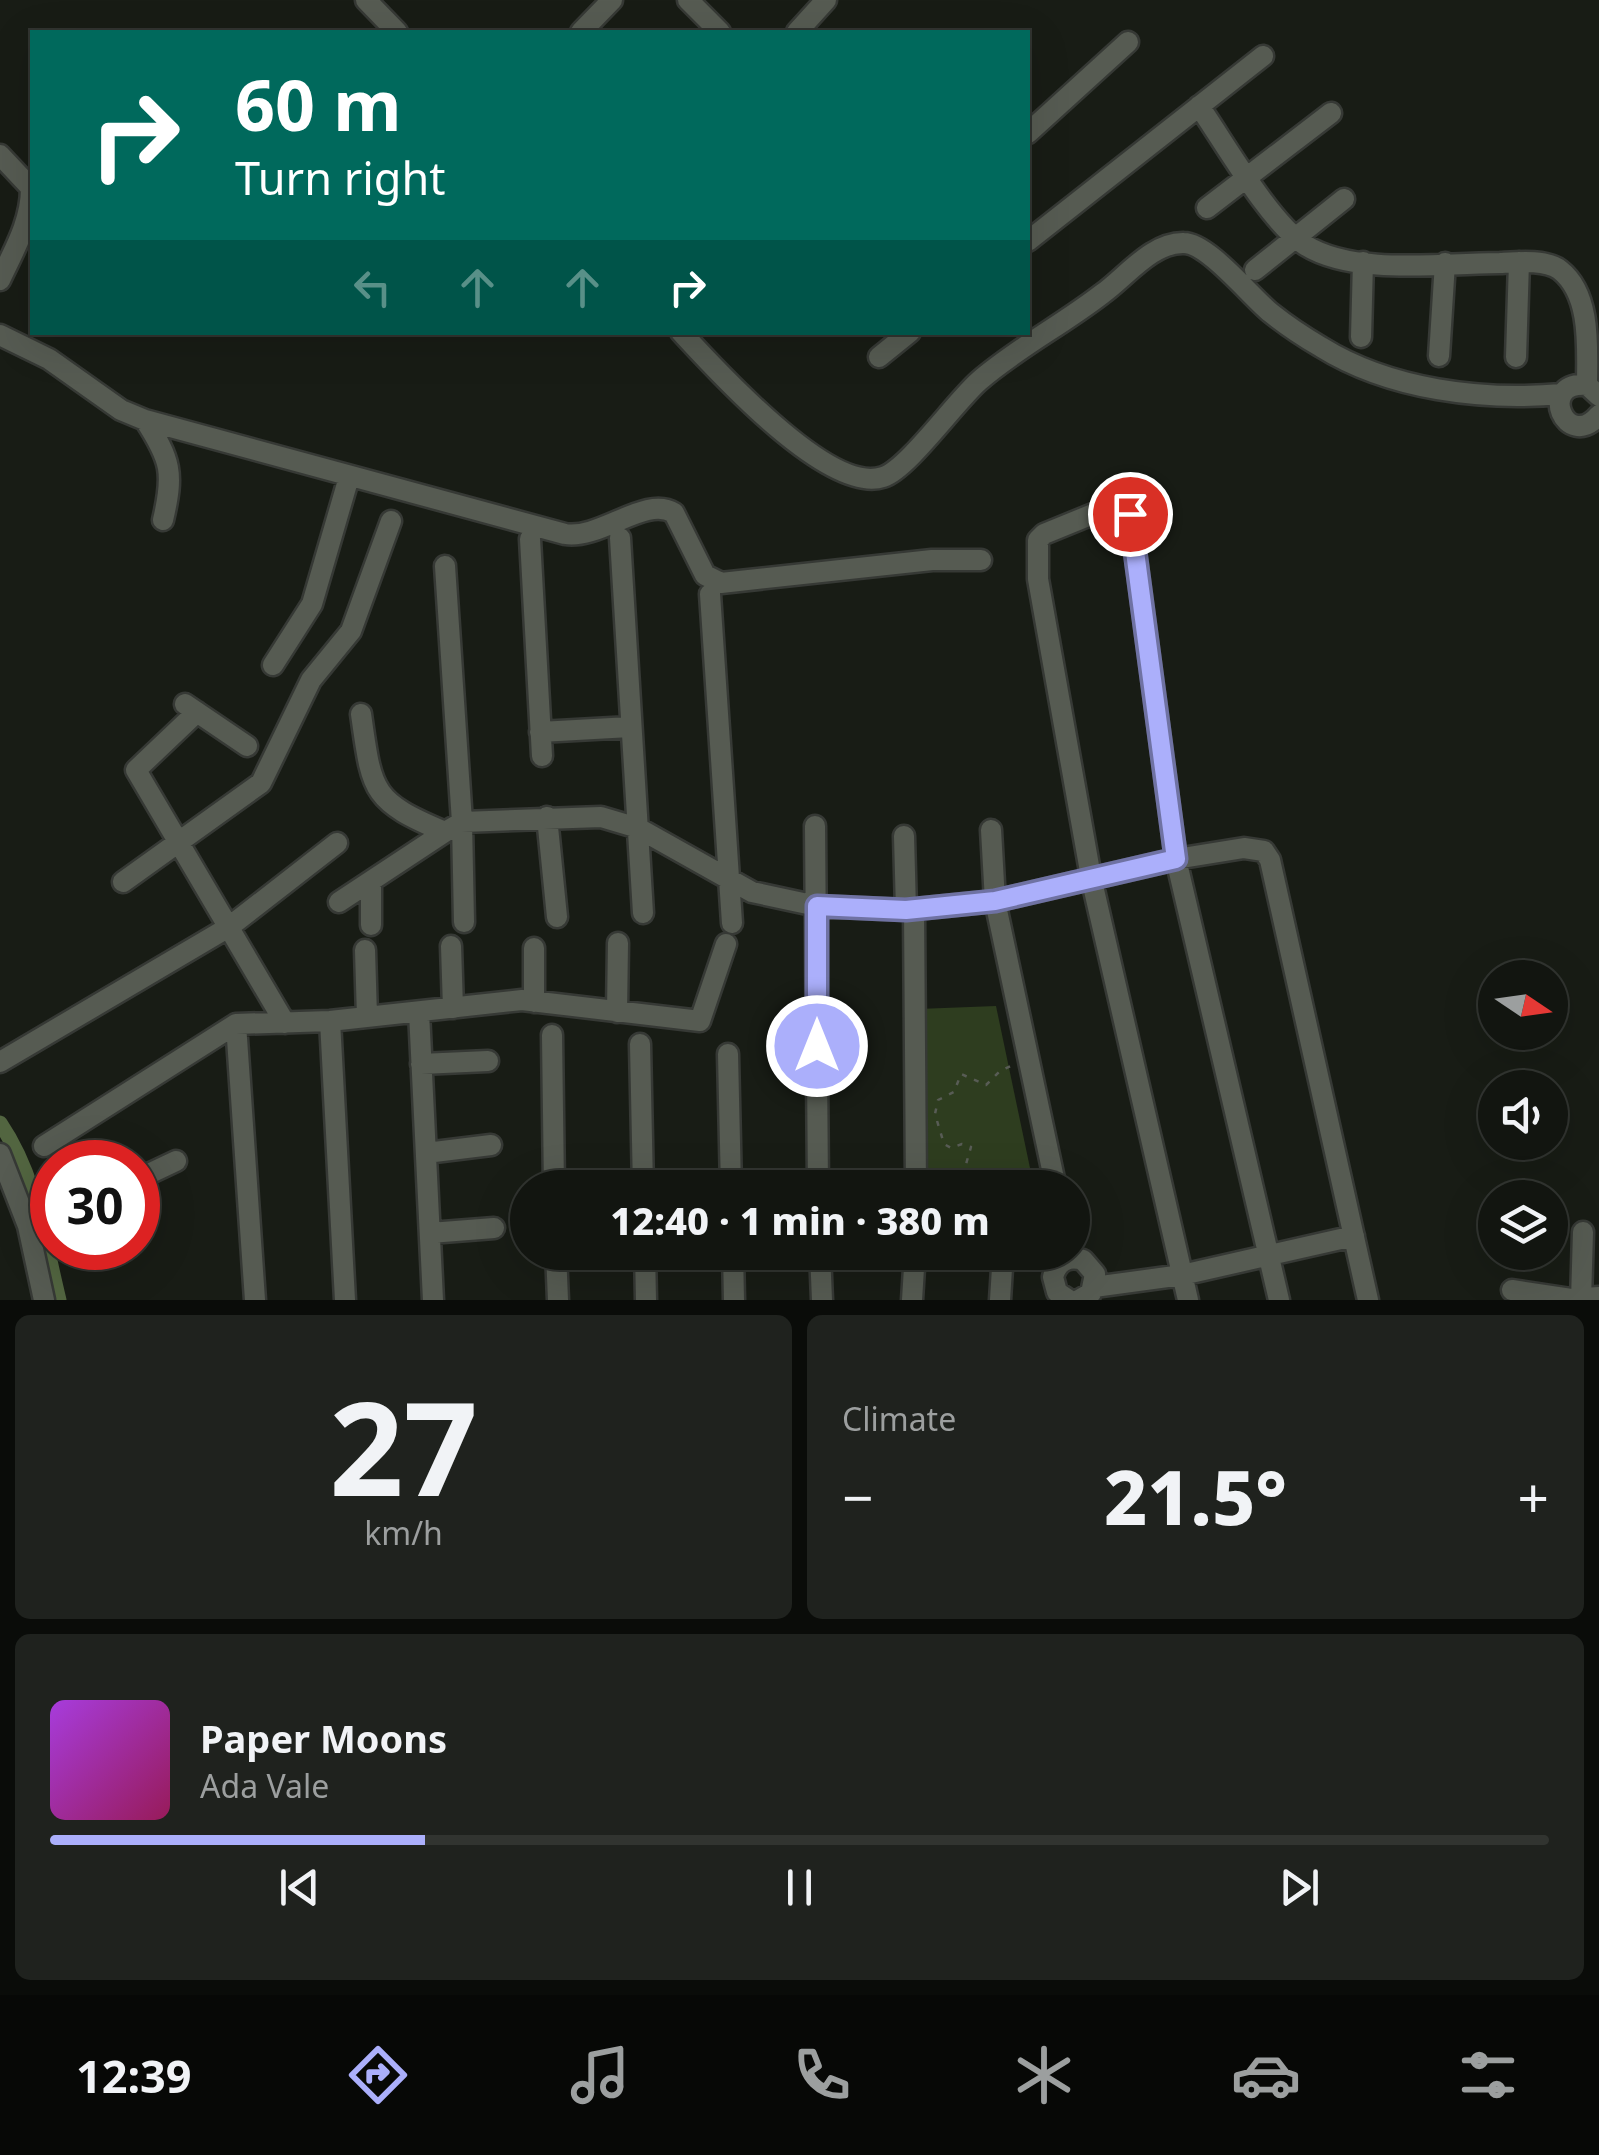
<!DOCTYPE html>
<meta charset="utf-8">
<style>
body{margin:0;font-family:"Noto Sans",sans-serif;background:#1f221e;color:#f1f3f6;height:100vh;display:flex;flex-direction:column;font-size:38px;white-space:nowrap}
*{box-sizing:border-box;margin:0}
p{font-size:32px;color:#9c9f9f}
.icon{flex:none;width:55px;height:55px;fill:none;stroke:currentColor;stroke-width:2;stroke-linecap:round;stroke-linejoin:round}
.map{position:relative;height:1300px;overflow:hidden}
.sheet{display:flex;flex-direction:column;gap:15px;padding:15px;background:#0a0c09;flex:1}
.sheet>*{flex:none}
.guide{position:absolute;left:30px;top:30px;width:1000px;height:305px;border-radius:0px;box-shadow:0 10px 40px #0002,0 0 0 2px #313430;background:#00695c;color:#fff;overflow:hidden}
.needle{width:65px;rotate:103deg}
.controls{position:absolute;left:1478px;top:960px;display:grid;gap:20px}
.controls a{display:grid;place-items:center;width:90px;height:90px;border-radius:50%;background:#121510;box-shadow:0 10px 40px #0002,0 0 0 2px #313430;font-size:50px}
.speed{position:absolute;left:30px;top:1140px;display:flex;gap:20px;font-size:50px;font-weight:700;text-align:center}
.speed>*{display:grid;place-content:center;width:130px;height:130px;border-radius:50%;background:#121510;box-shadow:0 10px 40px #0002,0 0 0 2px #313430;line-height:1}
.speed .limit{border:15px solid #d22;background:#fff;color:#111}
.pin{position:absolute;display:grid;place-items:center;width:85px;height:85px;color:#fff;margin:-42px;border:5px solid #fff;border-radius:50%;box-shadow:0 2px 10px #0007}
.me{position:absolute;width:110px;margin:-55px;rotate:0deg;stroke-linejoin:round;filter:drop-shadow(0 0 8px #0008)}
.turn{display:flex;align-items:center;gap:35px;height:210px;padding:0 40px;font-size:45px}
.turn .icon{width:130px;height:130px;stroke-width:2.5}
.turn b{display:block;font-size:70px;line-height:85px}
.lanes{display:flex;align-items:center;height:95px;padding:0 40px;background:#0003;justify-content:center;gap:50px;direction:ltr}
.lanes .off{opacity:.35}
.big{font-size:75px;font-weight:800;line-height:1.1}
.sheet .tile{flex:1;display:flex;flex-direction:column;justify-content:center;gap:15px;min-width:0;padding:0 35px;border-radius:15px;background:#1f221e}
.sheet .dial{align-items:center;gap:0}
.dial b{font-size:130px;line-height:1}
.song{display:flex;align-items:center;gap:30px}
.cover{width:120px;height:120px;border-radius:15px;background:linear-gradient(135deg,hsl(280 70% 55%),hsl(330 70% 35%))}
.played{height:10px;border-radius:5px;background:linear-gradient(90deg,#abaffb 25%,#313430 25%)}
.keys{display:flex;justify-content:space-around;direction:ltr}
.heat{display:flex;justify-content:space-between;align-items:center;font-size:55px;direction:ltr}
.sheet .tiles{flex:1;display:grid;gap:15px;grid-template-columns:1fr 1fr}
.tile:last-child{grid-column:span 2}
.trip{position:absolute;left:510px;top:1170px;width:580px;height:100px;border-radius:50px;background:#121510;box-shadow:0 10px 40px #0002,0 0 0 2px #313430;font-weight:800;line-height:100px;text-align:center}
.menu{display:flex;height:160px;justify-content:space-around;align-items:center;background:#070806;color:#9c9f9f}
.menu .icon{width:70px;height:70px}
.menu .selected{color:#abaffb}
.menu b{font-size:45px;color:#f1f3f6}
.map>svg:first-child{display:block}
.green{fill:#2e3d1f}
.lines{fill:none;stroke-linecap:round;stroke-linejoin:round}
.canal{stroke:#526540;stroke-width:15}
.minor-casing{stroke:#363935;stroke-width:25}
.path{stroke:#585c55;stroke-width:2.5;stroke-dasharray:5 8;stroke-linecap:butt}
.minor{stroke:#565b52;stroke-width:20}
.route-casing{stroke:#6f72a3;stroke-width:25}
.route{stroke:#abaffb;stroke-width:18}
</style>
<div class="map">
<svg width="1599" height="1300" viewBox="0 0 1599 1300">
<rect width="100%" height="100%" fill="#181c15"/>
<path class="green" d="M996,1006L1034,1187H924L918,1009Z"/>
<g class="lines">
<path class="canal" d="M0,1123C36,1176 44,1239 59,1300"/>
<defs>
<path id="minor" d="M366,0L397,32
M688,0L720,32
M581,32L612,0
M797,32L826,0
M1199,106C1224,142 1270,223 1305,245C1354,276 1444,263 1500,263C1517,262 1546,259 1560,270C1592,295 1587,350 1587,385
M1028,133L1128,42
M0,155L31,188C31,222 14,250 0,280
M1207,208L1331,113
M1028,241L1263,56
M1255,270L1344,199
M681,332C716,370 829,495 883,477C908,469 955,402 979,381C1017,348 1062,325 1102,294C1126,277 1152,242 1184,243C1208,243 1251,297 1271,313C1286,325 1304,337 1321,347C1390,390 1483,401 1562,394
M0,335L49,359L121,410L145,420L565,534C600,540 646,495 674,513L705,575L721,583L932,560H981
M1361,337L1363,262
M1439,356L1445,263
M879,357L910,332
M1516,357L1519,262
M1599,396L1587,385C1536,381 1566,453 1599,415
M145,420C171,460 174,473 163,520
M620,538L643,913
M530,539L542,756
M445,566L462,822L464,922
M710,594L732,923
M273,665L312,604L349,477
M185,704L247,746
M197,712L136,770L285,1023
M361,714C372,792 371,801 445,832L462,822L601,817L638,828L752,892L817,906L906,910L995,901L1176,859L1244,848L1264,851L1270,860L1368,1300
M540,732L630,727
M547,817L557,917
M815,826L818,1188
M991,830L995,901L1056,1188
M904,836L906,910
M123,882L261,783L311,680L351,631L391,521
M339,902L445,832
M914,909L916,1188
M371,925V881
M451,946L453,1008
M534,948V1002
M365,950L367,1017
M419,1012L433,1300
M617,1012L618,943
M330,1021L345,1300
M236,1024L255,1300
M552,1035L554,1188
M640,1044L643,1188
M728,1054L731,1188
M0,1062L229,927L337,843
M421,1064L488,1061
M44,1146L236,1024L330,1021L522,1000L700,1021L726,944
M426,1153L491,1145
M0,1154L28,1226L44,1300
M138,1179L176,1161
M28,1226L52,1218
M430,1233L494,1228
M556,1252L558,1300
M645,1252L646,1300
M733,1252L734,1300
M820,1252L822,1300
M1040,1252L1060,1263
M1094,1287L1182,1275L1354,1236
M1512,1290L1571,1299L1599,1297
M912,1300L915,1252
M1000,1300L1003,1252
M1069,1300L1057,1292L1053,1277C1057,1262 1068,1255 1083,1260L1095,1274L1091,1293L1079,1300
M1188,1300L1091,877L1038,579V540L1044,534L1115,505L1130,513L1176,859L1279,1300
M1581,1300L1583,1232"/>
</defs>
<use href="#minor" class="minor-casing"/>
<path class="path" d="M959,1188L971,1147L962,1144L951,1148L944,1144L935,1114L938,1100L954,1092L961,1074L986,1085L1000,1071L1013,1065"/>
<use href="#minor" class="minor"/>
</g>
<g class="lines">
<defs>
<path id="route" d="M817,1046V906L906,910L995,901L1176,859L1130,514"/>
</defs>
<use href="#route" class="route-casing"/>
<use href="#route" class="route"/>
</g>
</svg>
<div class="controls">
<a><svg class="needle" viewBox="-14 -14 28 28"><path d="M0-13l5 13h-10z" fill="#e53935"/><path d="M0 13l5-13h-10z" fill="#9c9f9f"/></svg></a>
<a><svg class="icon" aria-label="sound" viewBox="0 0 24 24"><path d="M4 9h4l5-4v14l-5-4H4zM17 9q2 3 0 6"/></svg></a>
<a><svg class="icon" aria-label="layers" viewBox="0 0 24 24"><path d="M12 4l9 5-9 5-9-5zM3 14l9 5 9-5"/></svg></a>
</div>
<div class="speed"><div class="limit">30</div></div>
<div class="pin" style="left:1130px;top:514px;background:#d93025"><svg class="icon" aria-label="arrive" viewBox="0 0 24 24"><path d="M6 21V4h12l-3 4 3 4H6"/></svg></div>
<svg class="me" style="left:817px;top:1046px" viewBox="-20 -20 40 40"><circle r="17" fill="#abaffb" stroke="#fff" stroke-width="3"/><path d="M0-11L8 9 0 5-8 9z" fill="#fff"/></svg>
<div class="trip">12:40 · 1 min · 380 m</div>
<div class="guide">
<div class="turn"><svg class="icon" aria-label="right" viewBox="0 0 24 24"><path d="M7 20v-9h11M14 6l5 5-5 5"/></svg><div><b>60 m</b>Turn right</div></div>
<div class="lanes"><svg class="icon off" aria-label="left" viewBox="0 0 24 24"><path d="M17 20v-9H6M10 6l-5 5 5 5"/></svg><svg class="icon off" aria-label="ahead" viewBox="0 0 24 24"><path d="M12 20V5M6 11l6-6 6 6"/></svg><svg class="icon off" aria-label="ahead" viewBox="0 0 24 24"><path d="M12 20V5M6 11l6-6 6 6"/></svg><svg class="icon" aria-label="right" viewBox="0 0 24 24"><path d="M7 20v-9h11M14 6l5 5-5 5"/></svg></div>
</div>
</div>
<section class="sheet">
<div class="tiles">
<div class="tile dial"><b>27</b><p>km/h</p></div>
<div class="tile"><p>Climate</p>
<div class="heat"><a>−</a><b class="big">21.5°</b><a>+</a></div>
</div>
<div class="tile">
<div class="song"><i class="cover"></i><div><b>Paper Moons</b><p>Ada Vale</p></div></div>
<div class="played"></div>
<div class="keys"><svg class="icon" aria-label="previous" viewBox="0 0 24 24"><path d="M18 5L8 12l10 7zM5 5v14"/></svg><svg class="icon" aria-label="pause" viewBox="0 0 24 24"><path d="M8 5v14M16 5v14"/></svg><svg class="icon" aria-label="next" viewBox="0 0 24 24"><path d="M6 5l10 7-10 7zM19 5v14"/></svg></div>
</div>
</div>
</section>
<nav class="menu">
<b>12:39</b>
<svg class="icon selected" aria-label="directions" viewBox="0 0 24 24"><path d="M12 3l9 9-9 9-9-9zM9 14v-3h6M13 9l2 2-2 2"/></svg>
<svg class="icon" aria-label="music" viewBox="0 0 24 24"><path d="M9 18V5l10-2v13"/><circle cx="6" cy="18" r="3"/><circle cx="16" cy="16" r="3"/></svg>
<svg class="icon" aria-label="phone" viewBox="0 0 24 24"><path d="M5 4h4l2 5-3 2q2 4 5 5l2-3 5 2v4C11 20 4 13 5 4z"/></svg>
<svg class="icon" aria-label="climate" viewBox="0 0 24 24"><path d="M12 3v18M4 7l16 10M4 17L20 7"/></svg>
<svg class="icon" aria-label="car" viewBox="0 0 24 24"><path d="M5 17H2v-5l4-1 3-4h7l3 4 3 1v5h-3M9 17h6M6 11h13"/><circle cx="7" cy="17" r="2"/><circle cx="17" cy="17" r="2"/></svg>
<svg class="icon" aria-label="filters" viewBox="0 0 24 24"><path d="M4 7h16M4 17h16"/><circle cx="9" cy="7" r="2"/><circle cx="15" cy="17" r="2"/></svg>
</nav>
